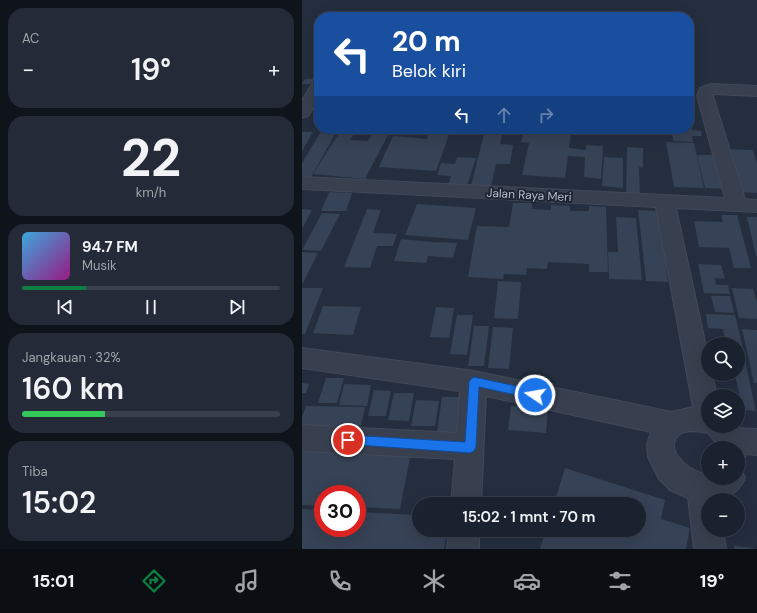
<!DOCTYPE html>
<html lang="id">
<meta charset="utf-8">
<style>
body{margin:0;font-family:"DM Sans",sans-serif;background:#242a37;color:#f1f3f6;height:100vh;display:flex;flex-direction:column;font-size:15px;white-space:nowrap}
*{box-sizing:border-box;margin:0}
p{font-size:13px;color:#a0a4aa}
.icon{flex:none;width:22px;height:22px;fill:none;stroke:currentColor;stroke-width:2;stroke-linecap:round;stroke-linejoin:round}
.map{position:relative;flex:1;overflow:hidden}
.drawer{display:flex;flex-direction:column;gap:8px;padding:8px;background:#0f131a;width:302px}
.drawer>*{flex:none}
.banner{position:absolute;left:12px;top:12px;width:380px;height:122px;border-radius:16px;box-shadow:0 4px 16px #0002,0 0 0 1px #393f4b;background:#1a4fa0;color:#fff;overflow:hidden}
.controls{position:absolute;left:399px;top:337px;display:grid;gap:8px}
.controls a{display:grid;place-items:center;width:44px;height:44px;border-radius:50%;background:#1b222f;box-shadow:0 4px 16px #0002,0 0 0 1px #393f4b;font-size:20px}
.speed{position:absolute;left:12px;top:485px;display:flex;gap:8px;font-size:20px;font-weight:700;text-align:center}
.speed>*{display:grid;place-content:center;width:52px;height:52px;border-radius:50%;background:#1b222f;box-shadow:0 4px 16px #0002,0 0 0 1px #393f4b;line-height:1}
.speed .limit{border:6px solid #d22;background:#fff;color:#111}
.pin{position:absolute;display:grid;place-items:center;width:34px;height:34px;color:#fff;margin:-17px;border:2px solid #fff;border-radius:50%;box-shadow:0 1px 4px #0007}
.me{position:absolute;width:44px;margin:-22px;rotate:282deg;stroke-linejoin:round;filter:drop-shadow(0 0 3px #0008)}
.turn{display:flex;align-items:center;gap:14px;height:84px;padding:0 12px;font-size:18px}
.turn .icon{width:52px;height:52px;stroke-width:2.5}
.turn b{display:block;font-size:28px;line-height:34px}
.lanes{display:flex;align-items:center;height:38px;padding:0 12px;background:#0003;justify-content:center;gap:20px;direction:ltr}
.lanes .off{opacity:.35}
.big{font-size:30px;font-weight:600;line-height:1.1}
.drawer .tile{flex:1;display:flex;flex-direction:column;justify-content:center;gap:6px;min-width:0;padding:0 14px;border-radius:16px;background:#242a37}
.drawer .dial{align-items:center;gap:0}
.dial b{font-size:52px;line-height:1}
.song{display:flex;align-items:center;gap:12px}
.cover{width:48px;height:48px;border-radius:6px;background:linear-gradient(135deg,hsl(200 70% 55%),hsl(310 70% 35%))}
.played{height:4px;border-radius:2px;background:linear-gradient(90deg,#0b8043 25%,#393f4b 25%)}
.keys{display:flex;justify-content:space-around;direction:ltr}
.heat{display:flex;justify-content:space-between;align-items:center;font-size:22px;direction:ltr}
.charge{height:6px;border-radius:3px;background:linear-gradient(90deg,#34c759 32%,#393f4b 0)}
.trip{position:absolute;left:110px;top:497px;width:234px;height:40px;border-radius:20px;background:#1b222f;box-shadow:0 4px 16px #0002,0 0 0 1px #393f4b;font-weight:600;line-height:40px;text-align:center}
.dock{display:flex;height:64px;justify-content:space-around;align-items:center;background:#0b0e13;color:#a0a4aa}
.dock .icon{width:28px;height:28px}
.dock .current{color:#0b8043}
.dock b{font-size:18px;color:#f1f3f6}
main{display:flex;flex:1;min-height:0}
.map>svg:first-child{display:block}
.building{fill:#364255}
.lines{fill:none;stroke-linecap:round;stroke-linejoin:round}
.street-casing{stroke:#414958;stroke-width:2}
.street{fill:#38404f;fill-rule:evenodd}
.route{fill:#1a73e8;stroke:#114b97}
.labels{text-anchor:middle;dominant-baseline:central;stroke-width:4;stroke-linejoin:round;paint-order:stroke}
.street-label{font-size:12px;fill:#b4bbc9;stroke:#1d2534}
</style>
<main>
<section class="drawer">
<div class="tile"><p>AC</p>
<div class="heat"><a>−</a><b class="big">19°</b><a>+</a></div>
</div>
<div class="tile dial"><b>22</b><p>km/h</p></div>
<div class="tile">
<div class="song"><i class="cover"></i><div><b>94.7 FM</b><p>Musik</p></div></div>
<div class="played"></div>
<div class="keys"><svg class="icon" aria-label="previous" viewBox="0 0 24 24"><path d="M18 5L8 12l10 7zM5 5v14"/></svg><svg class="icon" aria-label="pause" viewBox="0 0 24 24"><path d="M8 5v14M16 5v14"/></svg><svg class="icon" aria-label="next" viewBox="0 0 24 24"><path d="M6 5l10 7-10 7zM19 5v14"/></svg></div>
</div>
<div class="tile"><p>Jangkauan · 32%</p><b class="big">160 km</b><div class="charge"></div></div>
<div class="tile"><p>Tiba</p><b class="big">15:02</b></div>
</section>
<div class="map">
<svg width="455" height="549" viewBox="0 0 455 549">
<rect width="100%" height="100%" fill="#242e3f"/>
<path class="building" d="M3,79H16L13,84H0Z
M387,117L390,130L399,131L400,136H390L391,142L371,141L370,129H387Z
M73,129L88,131L63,179L11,174L39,130L53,132L48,140L66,141Z
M128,129H149L134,171L77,167L91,136L125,139Z
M20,130L35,131L9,177L0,176V163Z
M229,130L269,132L267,148L284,150V145L301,146L299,179L282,177L283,157L266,156L263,178L220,175L227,143L219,142L221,133L229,134Z
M0,132H11L0,151Z
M182,134L200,135L198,144L211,145L208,164H194L189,187L169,186Z
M364,142L392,143L402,188L372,187Z
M325,147L341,148V168L337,167L338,195L324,193Z
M424,149L451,150L455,163V193L436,192Z
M395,155H418L428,189L403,188Z
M155,157L174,158L165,186L146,185L149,176L135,175L139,163L153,164Z
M302,157L321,158V188L300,186Z
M27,192L50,193L44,211H19Z
M211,203H230V209L249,210V205L268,206V211H287V206L304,207L306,272H287V254V264L246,262L245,269L225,268L224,275L202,274L201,279L166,277L175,226L207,227Z
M115,204L174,208L166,240L103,235Z
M0,209L10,210L0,229Z
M65,209L79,210L71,233L95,234L91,246H75L68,268L42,267Z
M336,210L356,211L366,282L344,281Z
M20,213L38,214L19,251L0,250Z
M419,215H435L449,268H432L427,248L397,247L392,221L421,222Z
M314,217L334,218L340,280L307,279L306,252H316Z
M445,217H455V256H454Z
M99,239L130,242L155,243L151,258L126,256L124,263L92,261Z
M0,252L16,253L0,285Z
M396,264L419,265L423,279L413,278L414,285H426L428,294L402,293Z
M196,281L219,282L216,319L192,318Z
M0,288H21L3,334H0Z
M430,288L451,289L455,302V319L437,318Z
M409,296H428L432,313L413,312Z
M21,306L59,307L51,335L11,333Z
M134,307L152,308L147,338L128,337Z
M404,314L433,315L442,353L436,352V344H424L421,329L406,328Z
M155,315H171L165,355L148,354Z
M172,326H187L182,366H166Z
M191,327L211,328L207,369L186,368Z
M440,329L455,330V383H452Z
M436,356H442L454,411L440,410L433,374H436Z
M24,378H42L35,403H16Z
M0,383L7,384L4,393H0Z
M42,384L69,385L65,406L37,405Z
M72,390L89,391L84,416H66Z
M92,393H112L107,421L86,420Z
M140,397H162L158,433L135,432Z
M114,400L137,401L133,426H109Z
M4,406L63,407L58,431L0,430V417Z
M209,406L246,408L244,433L206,430Z
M0,447L109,452L98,509L55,507V494H21V506L0,505Z
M263,468L363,500L359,519L388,528L384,549H238L244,530H337V504H252Z
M0,509L21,510V528H55V512L117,515V530H145L142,549H0Z
M432,546L451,548V549H432Z"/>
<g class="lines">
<defs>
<path id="street" d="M15,84L17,85V99L6,116L0,118V100L9,86Z
M409,84L455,86V96L411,94V96L443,199L455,200V212L374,208L406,356V374H410L415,396H406V426H434L436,428L455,429V455L444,454L443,457L436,460V448H418L406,433C398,432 387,429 380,433C358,446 386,473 406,474V478H436V467L438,468L443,478C435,495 424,500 406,500V530H421L424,549H392L386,498L368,490L357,479L346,457L345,444L349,432L184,396L179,504H149L153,459L0,451V425L155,433L158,391L0,368V348L172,371L370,412L391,407L354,207L0,189V177L423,198L395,96L398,88Z
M147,530H177V549H145Z"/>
</defs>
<use href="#street" class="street-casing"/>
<use href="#street" class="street"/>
</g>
<path class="route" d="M172,377L233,390L237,391L239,395L237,398L233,399L177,387L174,447L172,451L168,453L42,444L41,440L42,437L46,435L163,442L167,382L169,379Z"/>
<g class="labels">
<g class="street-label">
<text transform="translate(227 195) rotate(3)">Jalan Raya Meri</text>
</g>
</g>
</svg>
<div class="controls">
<a><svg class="icon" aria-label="search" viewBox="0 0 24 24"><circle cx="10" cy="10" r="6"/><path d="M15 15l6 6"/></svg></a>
<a><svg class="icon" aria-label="layers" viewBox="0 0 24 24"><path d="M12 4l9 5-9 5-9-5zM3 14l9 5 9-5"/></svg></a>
<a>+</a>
<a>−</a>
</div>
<div class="speed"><div class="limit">30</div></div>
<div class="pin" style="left:46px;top:440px;background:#d93025"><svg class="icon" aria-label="arrive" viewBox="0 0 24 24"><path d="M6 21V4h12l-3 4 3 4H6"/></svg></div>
<svg class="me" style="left:233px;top:395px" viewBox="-20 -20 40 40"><circle r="17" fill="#1a73e8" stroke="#fff" stroke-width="3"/><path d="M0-11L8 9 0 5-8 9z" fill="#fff"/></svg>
<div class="trip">15:02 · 1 mnt · 70 m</div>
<div class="banner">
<div class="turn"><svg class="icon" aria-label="left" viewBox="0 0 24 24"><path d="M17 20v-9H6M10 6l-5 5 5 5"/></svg><div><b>20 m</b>Belok kiri</div></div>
<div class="lanes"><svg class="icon" aria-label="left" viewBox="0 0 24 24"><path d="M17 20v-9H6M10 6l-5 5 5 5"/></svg><svg class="icon off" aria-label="ahead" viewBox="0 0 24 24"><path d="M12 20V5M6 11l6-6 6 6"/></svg><svg class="icon off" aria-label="right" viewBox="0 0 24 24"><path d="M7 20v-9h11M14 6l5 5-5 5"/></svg></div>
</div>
</div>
</main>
<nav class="dock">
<b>15:01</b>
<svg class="icon current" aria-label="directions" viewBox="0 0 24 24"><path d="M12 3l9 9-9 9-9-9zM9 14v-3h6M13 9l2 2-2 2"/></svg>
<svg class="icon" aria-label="music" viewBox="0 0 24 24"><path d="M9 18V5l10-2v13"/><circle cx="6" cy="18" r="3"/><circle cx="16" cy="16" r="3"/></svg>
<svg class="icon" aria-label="phone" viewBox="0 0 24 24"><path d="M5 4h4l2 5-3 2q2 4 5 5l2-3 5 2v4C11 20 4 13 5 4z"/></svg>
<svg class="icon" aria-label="climate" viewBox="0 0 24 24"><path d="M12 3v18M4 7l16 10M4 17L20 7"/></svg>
<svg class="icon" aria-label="car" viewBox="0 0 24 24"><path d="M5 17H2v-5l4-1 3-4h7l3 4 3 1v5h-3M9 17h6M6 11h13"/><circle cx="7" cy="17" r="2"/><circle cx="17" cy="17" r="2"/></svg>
<svg class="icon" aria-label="filters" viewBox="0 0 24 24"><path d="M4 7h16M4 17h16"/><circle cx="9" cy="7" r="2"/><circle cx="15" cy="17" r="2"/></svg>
<b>19°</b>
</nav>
